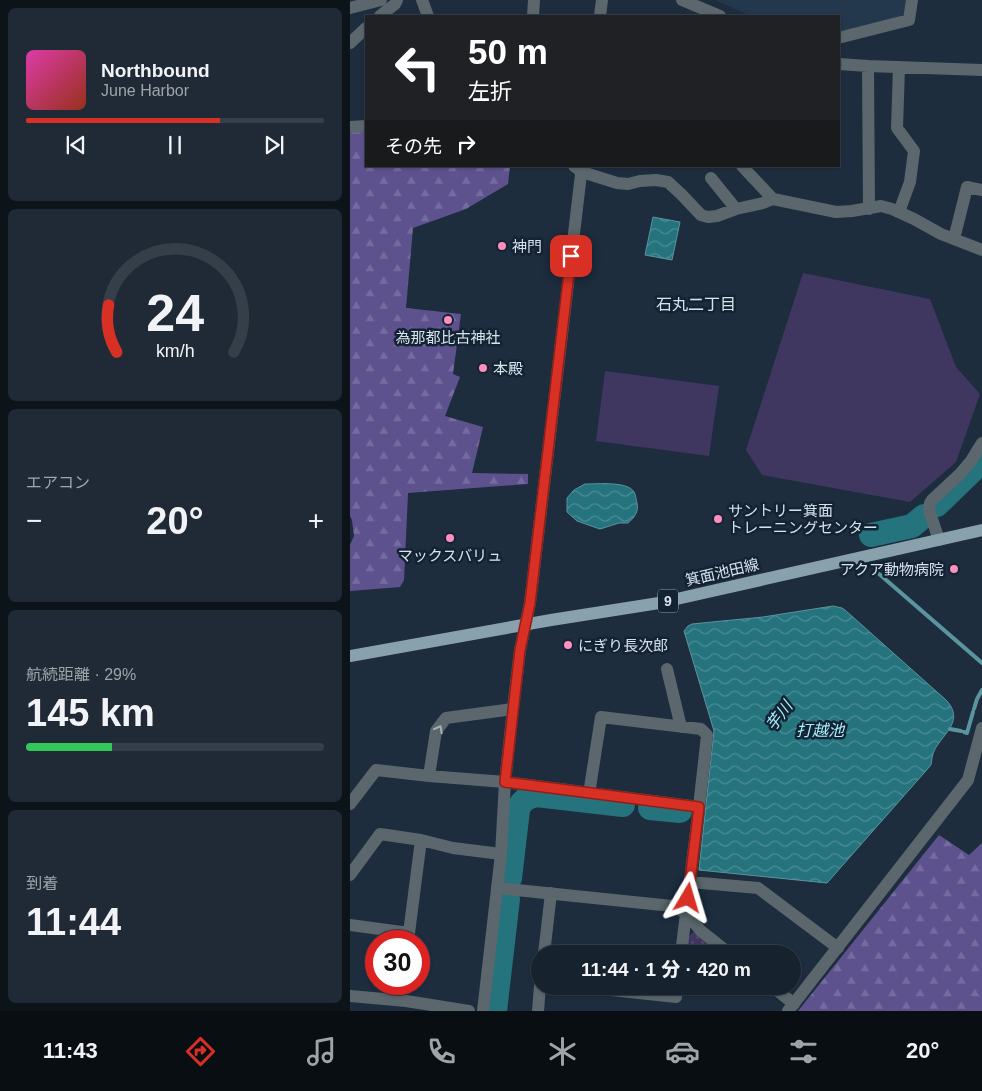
<!DOCTYPE html>
<html lang="ja">
<meta charset="utf-8">
<style>
body{margin:0;font-family:Arial,"Noto Sans JP",sans-serif;background:#1f2a36;color:#f1f3f6;height:100vh;display:flex;flex-direction:column;font-size:19px;white-space:nowrap}
*{box-sizing:border-box;margin:0}
p{font-size:16px;color:#9ea4aa}
.icon{flex:none;width:28px;height:28px;fill:none;stroke:currentColor;stroke-width:2;stroke-linecap:round;stroke-linejoin:round}
.map{position:relative;flex:1;overflow:hidden}
.sheet{display:flex;flex-direction:column;gap:8px;padding:8px;background:#0c1319;width:350px}
.sheet>*{flex:none}
.top-card{position:absolute;left:15px;top:15px;width:475px;height:152px;border-radius:0px;box-shadow:0 1px 4px #0004,0 0 0 1px #353f4a;background:#202124;color:#fff;overflow:hidden}
.speed{position:absolute;left:15px;top:930px;display:flex;gap:10px;font-size:25px;font-weight:700;text-align:center}
.speed>*{display:grid;place-content:center;width:65px;height:65px;border-radius:50%;background:#16222e;box-shadow:0 1px 4px #0004,0 0 0 1px #353f4a;line-height:1}
.speed .limit{border:8px solid #d22;background:#fff;color:#111}
.pin{position:absolute;display:grid;place-items:center;width:42px;height:42px;color:#fff;margin:-21px;border-radius:10px;box-shadow:0 2px 8px #0006}
.me{position:absolute;width:55px;margin:-28px;rotate:7deg;stroke-linejoin:round;filter:drop-shadow(0 0 4px #0008)}
.turn{display:flex;align-items:center;gap:18px;height:105px;padding:0 20px;font-size:22px}
.turn .icon{width:65px;height:65px;stroke-width:2.5}
.turn b{display:block;font-size:35px;line-height:42px}
.then{display:flex;align-items:center;height:48px;padding:0 20px;background:#0003;gap:10px;font-size:19px}
.big{font-size:38px;font-weight:800;line-height:1.1}
.sheet .card{flex:1;display:flex;flex-direction:column;justify-content:center;gap:8px;min-width:0;padding:0 18px;border-radius:8px;background:#1f2a36}
.sheet .dial{align-items:center;gap:0}
.dial svg{height:130px;overflow:visible;fill:none;stroke:#353f4a;stroke-width:7;stroke-linecap:round;text-anchor:middle}
.dial text{fill:#f1f3f6;stroke:none}
.song{display:flex;align-items:center;gap:15px}
.cover{width:60px;height:60px;border-radius:8px;background:linear-gradient(135deg,hsl(320 70% 55%),hsl(10 70% 35%))}
.played{height:5px;border-radius:2px;background:linear-gradient(90deg,#d93025 65%,#353f4a 65%)}
.keys{display:flex;justify-content:space-around;direction:ltr}
.heat{display:flex;justify-content:space-between;align-items:center;font-size:28px;direction:ltr}
.charge{height:8px;border-radius:4px;background:linear-gradient(90deg,#34c759 29%,#353f4a 0)}
.trip{position:absolute;left:181px;top:945px;width:270px;height:50px;border-radius:25px;background:#16222e;box-shadow:0 1px 4px #0004,0 0 0 1px #353f4a;font-weight:800;line-height:50px;text-align:center}
.tabs{display:flex;height:80px;justify-content:space-around;align-items:center;background:#090e12;color:#9ea4aa}
.tabs .icon{width:35px;height:35px}
.tabs .selected{color:#d93025}
.tabs b{font-size:22px;color:#f1f3f6}
main{display:flex;flex:1;min-height:0}
.map>svg:first-child{display:block}
.built{fill:#23374d}
.green{fill:#3f375f}
.forest{fill:url(#forest-firs)}
.park{fill:url(#park-dots)}
.water{fill:url(#water-waves);stroke:#5a949f}
.lines{fill:none;stroke-linecap:round;stroke-linejoin:round}
.stream{stroke:#5a949f;stroke-width:4}
.river{stroke:#24737d;stroke-width:24}
.minor{stroke:#5b676c;stroke-width:12}
.tertiary{stroke:#5b676c;stroke-width:12}
.primary{stroke:#89a1ad;stroke-width:12}
.oneway{stroke:#a5b1b9}
.route-casing{stroke:#8d1f18;stroke-width:12}
.route{stroke:#d93025;stroke-width:9}
.poi-dot{fill:#fe8ebd;stroke:#132333;stroke-width:2}
.labels{text-anchor:middle;dominant-baseline:central;stroke-width:5;stroke-linejoin:round;paint-order:stroke}
.shield{fill:#132333;stroke:#9ca9b5;stroke-width:1}
.shield-label{font-size:14px;font-weight:bold;fill:#d7e2ed}
.poi-label{font-size:15px;fill:#d7e2ed;stroke:#132333;text-anchor:start}
.street-label{font-size:15px;fill:#d7e2ed;stroke:#132333}
.neighbourhood-label{font-size:16px;fill:#d7e2ed;stroke:#132333}
.water-label{font-size:16px;font-style:italic;fill:#a6f1fc;stroke:#132333}
</style>
<main>
<section class="sheet">
<div class="card">
<div class="song"><i class="cover"></i><div><b>Northbound</b><p>June Harbor</p></div></div>
<div class="played"></div>
<div class="keys"><svg class="icon" aria-label="previous" viewBox="0 0 24 24"><path d="M18 5L8 12l10 7zM5 5v14"/></svg><svg class="icon" aria-label="pause" viewBox="0 0 24 24"><path d="M8 5v14M16 5v14"/></svg><svg class="icon" aria-label="next" viewBox="0 0 24 24"><path d="M6 5l10 7-10 7zM19 5v14"/></svg></div>
</div>
<div class="card dial"><svg viewBox="0 0 100 80">
<path d="M14 69A42 42 0 1 1 86 69"/>
<path d="M14 69A42 42 0 0 1 9 40" stroke="#d93025"/>
<text x="50" y="56" font-size="32" font-weight="700">24</text>
<text x="50" y="72" font-size="11">km/h</text>
</svg></div>
<div class="card"><p>エアコン</p>
<div class="heat"><a>−</a><b class="big">20°</b><a>+</a></div>
</div>
<div class="card"><p>航続距離 · 29%</p><b class="big">145 km</b><div class="charge"></div></div>
<div class="card"><p>到着</p><b class="big">11:44</b></div>
</section>
<div class="map">
<svg width="632" height="1011" viewBox="0 0 632 1011">
<defs>
<pattern id="forest-firs" width="22" height="20" patternUnits="userSpaceOnUse" patternTransform="scale(1.25)"><rect width="22" height="20" fill="#5e528e"/><path d="M5 1l3.5 6h-7zM16 11l3.5 6h-7z" fill="#746b9e"/></pattern>
<pattern id="park-dots" width="8" height="8" patternUnits="userSpaceOnUse" patternTransform="scale(1.25)"><rect width="8" height="8" fill="#3f375f"/><path d="M2 2h.1M6 6h.1" fill="none" stroke="#5a5476" stroke-width="1.8" stroke-linecap="round"/></pattern>
<pattern id="water-waves" width="16" height="10" patternUnits="userSpaceOnUse" patternTransform="scale(1.25)"><rect width="16" height="10" fill="#24737d"/><path d="M0 5q4-4 8 0t8 0" fill="none" stroke="#4d8d96"/></pattern>
</defs>
<rect width="100%" height="100%" fill="#1d2d3e"/>
<path class="built" d="M365,0H556L554,17L489,34V16H401Z"/>
<path class="green" d="M453,273L580,299L606,367L630,394L606,462L560,502L412,475L396,450Z
M255,371L369,386L359,456L246,441Z"/>
<path class="forest" d="M0,130H16V166H160L158,184L116,209L63,228L56,308L111,314L103,374L110,377L95,416L133,427L122,473L178,474V484L58,493L54,580L50,587L0,591V545L4,536L2,520L0,516Z
M589,835L619,855L632,843V1011H448Z"/>
<path class="park" d="M344,932L371,954H336L338,937Z"/>
<path class="water" d="M303,217L330,222L322,260L295,255Z
M235,484C247,484 278,481 284,492C286,495 286,500 287,503C289,512 284,518 278,523H269L250,529L227,521L217,512V498L224,490Z
M483,606L492,608L495,610L596,700C615,720 594,733 585,749C582,754 582,760 581,765L477,883L349,870L364,731L334,631L338,626L342,624L413,617Z"/>
<g class="lines">
<path class="stream" d="M528,573L632,663
M624,709L627,699L632,690
M600,729L611,731
M614,732L617,733L623,712"/>
<path class="river" d="M587,505L624,469L632,457
M521,535L562,526L574,516
M300,808L330,811
M160,878L168,810C171,801 177,797 186,795L273,805
M145,1011L158,899"/>
<path class="minor" d="M72,0L78,16
M332,0L370,16
M0,8L31,0
M30,16L45,4L47,0
M183,16L184,0
M489,37H492L559,20L562,0
M0,43L16,28
M489,64L518,66L632,70
M518,66L519,209
M549,67L547,128L564,151L560,182L549,212
M0,127L16,126
M224,166L232,172L267,183L278,184L290,181L306,180L318,182L331,194L351,215L358,217L367,216L386,209L413,203L423,199L486,212L502,211L531,206L542,209L564,219L591,234L632,250
M392,166L423,199
M361,178L386,209
M604,239L617,187L632,190
M589,540L579,510L580,503L582,500L610,474L621,461L632,443
M317,669L331,727
M79,776L86,731L96,718L163,709
M239,794L251,717L351,729L357,735L349,807L331,954
M0,804L26,770L79,776L155,782L349,807
M0,875L30,834L71,840L103,848L151,854
M340,882L408,888L488,948
M147,888L322,906L336,913L351,931L380,954
M0,925L59,933L71,840
M194,954L201,893
M224,986L326,997L327,986
M422,986L444,1004
M0,996L56,1001L119,1011
M188,1011L190,986"/>
<path class="tertiary" d="M250,16L252,0
M133,1011L151,854L155,782L163,709L170,650L180,603L232,166
M438,1011L618,780L632,728"/>
<path class="primary" d="M0,656L201,620L309,603L632,530"/>
</g>
<defs><path id="oneway-chevron" d="M-2-3.5L2.5 0L-2 3.5" fill="none" stroke-width="1.6" stroke-linecap="round" stroke-linejoin="round" transform="scale(1.25)"/></defs>
<use class="oneway" href="#oneway-chevron" transform="translate(89 729) rotate(-62)"/>
<g class="lines">
<defs>
<path id="route" d="M221,256L180,603L170,650L155,782L349,807L338,898"/>
</defs>
<use href="#route" class="route-casing"/>
<use href="#route" class="route"/>
</g>
<g class="poi-dot">
<circle cx="152" cy="246" r="5"/>
<circle cx="98" cy="320" r="5"/>
<circle cx="133" cy="368" r="5"/>
<circle cx="368" cy="519" r="5"/>
<circle cx="100" cy="538" r="5"/>
<circle cx="604" cy="569" r="5"/>
<circle cx="218" cy="645" r="5"/>
</g>
<g class="labels">
<rect class="shield" x="308" y="589.5" width="20" height="23" rx="4"/>
<g class="shield-label">
<text x="318" y="601">9</text>
</g>
<g class="poi-label">
<text x="162" y="246">神門</text>
<text x="98" y="337" text-anchor="middle">為那都比古神社</text>
<text x="143" y="368">本殿</text>
<text x="378" y="510">サントリー箕面<tspan x="378" dy="17">トレーニングセンター</tspan></text>
<text x="100" y="555" text-anchor="middle">マックスバリュ</text>
<text x="594" y="569" text-anchor="end">アクア動物病院</text>
<text x="228" y="645">にぎり長次郎</text>
</g>
<g class="street-label">
<text transform="translate(372 572) rotate(-13)">箕面池田線</text>
</g>
<g class="neighbourhood-label">
<text x="346" y="304">石丸二丁目</text>
</g>
<g class="water-label">
<text transform="translate(429 716) rotate(-53)">芋川</text>
<text x="470" y="730">打越池</text>
</g>
</g>
</svg>
<div class="speed"><div class="limit">30</div></div>
<div class="pin" style="left:221px;top:256px;background:#d93025"><svg class="icon" aria-label="arrive" viewBox="0 0 24 24"><path d="M6 21V4h12l-3 4 3 4H6"/></svg></div>
<svg class="me" style="left:338px;top:898px" viewBox="-20 -20 40 40"><path d="M0-17L14 15 0 8-14 15z" fill="#d93025" stroke="#fff" stroke-width="4"/></svg>
<div class="trip">11:44 · 1 分 · 420 m</div>
<div class="top-card">
<div class="turn"><svg class="icon" aria-label="left" viewBox="0 0 24 24"><path d="M17 20v-9H6M10 6l-5 5 5 5"/></svg><div><b>50 m</b>左折</div></div>
<div class="then">その先<svg class="icon" aria-label="right" viewBox="0 0 24 24"><path d="M7 20v-9h11M14 6l5 5-5 5"/></svg></div>
</div>
</div>
</main>
<nav class="tabs">
<b>11:43</b>
<svg class="icon selected" aria-label="directions" viewBox="0 0 24 24"><path d="M12 3l9 9-9 9-9-9zM9 14v-3h6M13 9l2 2-2 2"/></svg>
<svg class="icon" aria-label="music" viewBox="0 0 24 24"><path d="M9 18V5l10-2v13"/><circle cx="6" cy="18" r="3"/><circle cx="16" cy="16" r="3"/></svg>
<svg class="icon" aria-label="phone" viewBox="0 0 24 24"><path d="M5 4h4l2 5-3 2q2 4 5 5l2-3 5 2v4C11 20 4 13 5 4z"/></svg>
<svg class="icon" aria-label="climate" viewBox="0 0 24 24"><path d="M12 3v18M4 7l16 10M4 17L20 7"/></svg>
<svg class="icon" aria-label="car" viewBox="0 0 24 24"><path d="M5 17H2v-5l4-1 3-4h7l3 4 3 1v5h-3M9 17h6M6 11h13"/><circle cx="7" cy="17" r="2"/><circle cx="17" cy="17" r="2"/></svg>
<svg class="icon" aria-label="filters" viewBox="0 0 24 24"><path d="M4 7h16M4 17h16"/><circle cx="9" cy="7" r="2"/><circle cx="15" cy="17" r="2"/></svg>
<b>20°</b>
</nav>
